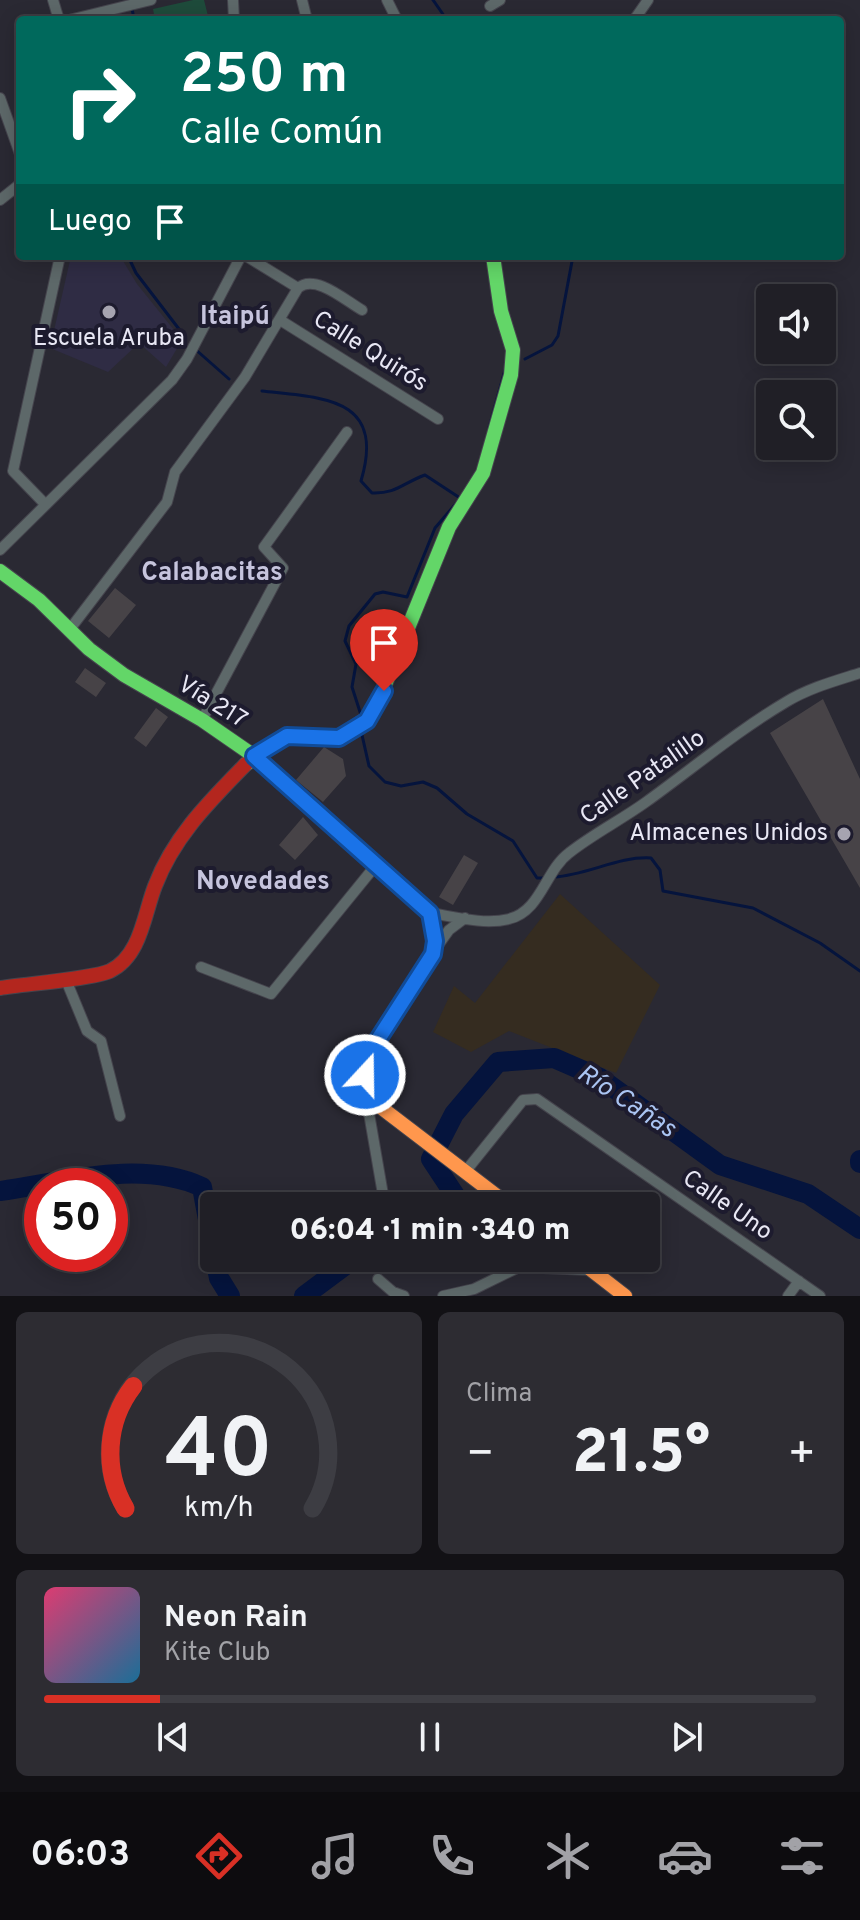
<!DOCTYPE html>
<html lang="es">
<meta charset="utf-8">
<style>
body{margin:0;font-family:Overpass,sans-serif;background:#2d2c32;color:#f1f3f6;height:100vh;display:flex;flex-direction:column;font-size:30px;white-space:nowrap}
*{box-sizing:border-box;margin:0}
p{font-size:26px;color:#a2a2a7}
.icon{flex:none;width:44px;height:44px;fill:none;stroke:currentColor;stroke-width:2;stroke-linecap:round;stroke-linejoin:round}
.map{position:relative;height:1296px;overflow:hidden}
.panel{display:flex;flex-direction:column;gap:16px;padding:16px;background:#121115;flex:1}
.panel>*{flex:none}
.banner{position:absolute;left:16px;top:16px;width:828px;height:244px;border-radius:8px;box-shadow:0 4px 20px #0003,0 0 0 2px #3d3d43;background:#00695c;color:#fff;overflow:hidden}
.tools{position:absolute;left:756px;top:284px;display:grid;gap:16px}
.tools a{display:grid;place-items:center;width:80px;height:80px;border-radius:8px;background:#201f26;box-shadow:0 4px 20px #0003,0 0 0 2px #3d3d43;font-size:40px}
.speed{position:absolute;left:24px;top:1168px;display:flex;gap:16px;font-size:40px;font-weight:700;text-align:center}
.speed>*{display:grid;place-content:center;width:104px;height:104px;border-radius:50%;background:#201f26;box-shadow:0 4px 20px #0003,0 0 0 2px #3d3d43;line-height:1}
.speed .limit{border:12px solid #d22;background:#fff;color:#111}
.pin{position:absolute;display:grid;place-items:center;width:68px;height:68px;color:#fff;margin:-82px -34px;border-radius:50% 50% 50% 0;rotate:-45deg;box-shadow:0 0 8px #0007}
.pin .icon{rotate:45deg}
.me{position:absolute;width:88px;margin:-44px;rotate:21deg;stroke-linejoin:round;filter:drop-shadow(0 0 6px #0008)}
.turn{display:flex;align-items:center;gap:28px;height:168px;padding:0 32px;font-size:36px}
.turn .icon{width:104px;height:104px;stroke-width:2.5}
.turn b{display:block;font-size:56px;line-height:68px}
.then{display:flex;align-items:center;height:76px;padding:0 32px;background:#0003;gap:16px;font-size:30px}
.big{font-size:60px;font-weight:800;line-height:1.1}
.panel .tile{flex:1;display:flex;flex-direction:column;justify-content:center;gap:12px;min-width:0;padding:0 28px;border-radius:12px;background:#2d2c32}
.panel .dial{align-items:center;gap:0}
.dial svg{height:208px;overflow:visible;fill:none;stroke:#3d3d43;stroke-width:7;stroke-linecap:round;text-anchor:middle}
.dial text{fill:#f1f3f6;stroke:none}
.song{display:flex;align-items:center;gap:24px}
.cover{width:96px;height:96px;border-radius:12px;background:linear-gradient(135deg,hsl(340 70% 55%),hsl(200 70% 35%))}
.played{height:8px;border-radius:4px;background:linear-gradient(90deg,#d93025 15%,#3d3d43 15%)}
.keys{display:flex;justify-content:space-around;direction:ltr}
.heat{display:flex;justify-content:space-between;align-items:center;font-size:44px;direction:ltr}
.panel .tiles{flex:1;display:grid;gap:16px;grid-template-columns:1fr 1fr}
.tile:last-child{grid-column:span 2}
.trip{position:absolute;left:200px;top:1192px;width:460px;height:80px;border-radius:8px;background:#201f26;box-shadow:0 4px 20px #0003,0 0 0 2px #3d3d43;font-weight:800;line-height:80px;text-align:center}
.tabs{display:flex;height:128px;justify-content:space-around;align-items:center;background:#0d0c0f;color:#a2a2a7}
.tabs .icon{width:56px;height:56px}
.tabs .on{color:#d93025}
.tabs b{font-size:36px;color:#f1f3f6}
.map>svg:first-child{display:block}
.industrial{fill:#352c20}
.built{fill:#2f2c44}
.green{fill:#1e4b3b}
.lines{fill:none;stroke-linecap:round;stroke-linejoin:round}
.stream{stroke:#05143d;stroke-width:3}
.river{stroke:#05143d;stroke-width:20}
.building{fill:#474347}
.street-casing{stroke:#45444d;stroke-width:12}
.fast-casing{stroke:#45444d;stroke-width:16}
.slow-casing{stroke:#45444d;stroke-width:16}
.jam-casing{stroke:#45444d;stroke-width:16}
.street{stroke:#5d6869;stroke-width:10}
.fast{stroke:#63d668;stroke-width:14}
.slow{stroke:#ff974d;stroke-width:14}
.jam{stroke:#b3261e;stroke-width:14}
.route-casing{stroke:#114b97;stroke-width:20}
.route{stroke:#1a73e8;stroke-width:14}
.poi-dot{fill:#a6a4b0;stroke:#1d1b2e;stroke-width:3}
.labels{text-anchor:middle;dominant-baseline:central;stroke-width:8;stroke-linejoin:round;paint-order:stroke}
.poi-label{font-size:24px;fill:#e8e7f4;stroke:#1d1b2e}
.street-label{font-size:24px;fill:#e8e7f4;stroke:#1d1b2e}
.neighbourhood-label{font-size:26px;font-weight:bold;fill:#c6c4dd;stroke:#1d1b2e}
.water-label{font-size:26px;font-style:italic;fill:#aac4f2;stroke:#1d1b2e}
</style>
<div class="map">
<svg width="860" height="1296" viewBox="0 0 860 1296">
<rect width="100%" height="100%" fill="#2a2933"/>
<path class="industrial" d="M560,894L660,985L616,1073L509,1031L471,1052L433,1032L454,986L475,1003Z"/>
<path class="built" d="M71,256H120L137,284L182,340L166,367L139,343L108,372L50,348Z"/>
<path class="green" d="M193,0H204L209,20H155L153,9Z"/>
<g class="lines">
<path class="stream" d="M433,0L447,20
M132,8L134,20
M128,256L136,273L182,333
M195,349L229,379
M525,359L552,345L558,336L573,256
M262,391C324,398 386,397 361,481L372,493C396,494 403,483 425,475L460,498
M489,428L505,370
M361,715L352,687L356,664L345,641L349,626L375,594L383,592L407,597L435,528L459,500
M362,735L369,766L385,782L401,786L423,782L437,788L467,814L513,841L537,878H547
M554,877C588,875 618,856 651,858L660,870L663,891L753,908L820,943L860,971"/>
<path class="river" d="M860,1160V1163
M0,1191C64,1182 141,1159 202,1187L214,1252
M462,1206L431,1159L454,1114L498,1062L554,1058L600,1078L720,1165L808,1194L860,1229
M215,1258L219,1278L230,1296
M304,1296L355,1258"/>
</g>
<path class="building" d="M115,588L136,605L109,638L88,621Z
M85,668L106,683L96,697L75,682Z
M823,699L860,779V888L770,733Z
M156,708L168,717L146,747L134,738Z
M324,747L343,759L346,776L323,802L296,780Z
M303,817L318,835L295,860L279,845Z
M464,855L478,863L453,905L439,897Z"/>
<g class="lines">
<defs>
<path id="street" d="M53,0L59,20
M233,0L234,20
M302,0L307,20
M387,0L397,20
M490,6L500,0
M69,20L151,0
M634,20L648,0
M0,98L20,154
M0,200L20,184
M246,256L298,288
M280,320L438,419
M45,504L13,471L60,256
M0,550L172,380L187,359L241,256
M70,629L167,502L175,472L245,377L298,288C315,273 346,301 362,310
M202,720L283,568L264,547L347,432
M430,913C455,917 484,925 509,919C541,911 545,871 569,853C593,834 621,820 646,802C692,769 737,731 786,702C809,688 835,681 860,673
M436,948L449,930L465,918
M201,967L271,994L376,865
M66,980L87,1031L101,1041L120,1116
M366,1096L385,1206
M465,1172L523,1100L537,1099L820,1296
M378,1279L393,1292L404,1296
M443,1296L474,1289L519,1267L591,1270
M788,1296L799,1281"/>
<path id="fast" d="M0,571L39,600L89,649L124,675L202,720L254,756L422,906
M246,764L287,736L339,738L373,714L449,527L483,473L511,375L513,350L501,311L493,256"/>
<path id="slow" d="M422,906C435,917 436,937 433,954C403,999 368,1040 366,1096L510,1206
M576,1258L625,1296"/>
<path id="jam" d="M0,988C24,984 92,979 110,971C141,956 144,914 155,886C174,836 210,801 246,764"/>
</defs>
<use href="#street" class="street-casing"/>
<use href="#fast" class="fast-casing"/>
<use href="#slow" class="slow-casing"/>
<use href="#jam" class="jam-casing"/>
<use href="#street" class="street"/>
<use href="#fast" class="fast"/>
<use href="#slow" class="slow"/>
<use href="#jam" class="jam"/>
</g>
<g class="lines">
<defs>
<path id="route" d="M365,1075L370,1052L433,954L435,941L430,913L254,756L287,736L339,738L367,721L384,691"/>
</defs>
<use href="#route" class="route-casing"/>
<use href="#route" class="route"/>
</g>
<g class="poi-dot">
<circle cx="109" cy="312" r="8"/>
<circle cx="844" cy="834" r="8"/>
</g>
<g class="labels">
<g class="poi-label">
<text x="109" y="339">Escuela Aruba</text>
<text x="828" y="834" text-anchor="end">Almacenes Unidos</text>
</g>
<g class="street-label">
<text transform="translate(370 352) rotate(32)">Calle Quirós</text>
<text transform="translate(212 703) rotate(32)">Vía 217</text>
<text transform="translate(643 778) rotate(-35)">Calle Patalillo</text>
<text transform="translate(727 1206) rotate(35)">Calle Uno</text>
</g>
<g class="neighbourhood-label">
<text x="235" y="317">Itaipú</text>
<text x="212" y="573">Calabacitas</text>
<text x="263" y="882">Novedades</text>
</g>
<g class="water-label">
<text transform="translate(626 1102) rotate(33)">Río Cañas</text>
</g>
</g>
</svg>
<div class="tools">
<a><svg class="icon" aria-label="sound" viewBox="0 0 24 24"><path d="M4 9h4l5-4v14l-5-4H4zM17 9q2 3 0 6"/></svg></a>
<a><svg class="icon" aria-label="search" viewBox="0 0 24 24"><circle cx="10" cy="10" r="6"/><path d="M15 15l6 6"/></svg></a>
</div>
<div class="speed"><div class="limit">50</div></div>
<div class="pin" style="left:384px;top:691px;background:#d93025"><svg class="icon" aria-label="arrive" viewBox="0 0 24 24"><path d="M6 21V4h12l-3 4 3 4H6"/></svg></div>
<svg class="me" style="left:365px;top:1075px" viewBox="-20 -20 40 40"><circle r="17" fill="#1a73e8" stroke="#fff" stroke-width="3"/><path d="M0-11L8 9 0 5-8 9z" fill="#fff"/></svg>
<div class="trip">06:04 · 1 min · 340 m</div>
<div class="banner">
<div class="turn"><svg class="icon" aria-label="right" viewBox="0 0 24 24"><path d="M7 20v-9h11M14 6l5 5-5 5"/></svg><div><b>250 m</b>Calle Común</div></div>
<div class="then">Luego<svg class="icon" aria-label="arrive" viewBox="0 0 24 24"><path d="M6 21V4h12l-3 4 3 4H6"/></svg></div>
</div>
</div>
<section class="panel">
<div class="tiles">
<div class="tile dial"><svg viewBox="0 0 100 80">
<path d="M14 69A42 42 0 1 1 86 69"/>
<path d="M14 69A42 42 0 0 1 17 22" stroke="#d93025"/>
<text x="50" y="56" font-size="32" font-weight="700">40</text>
<text x="50" y="72" font-size="11">km/h</text>
</svg></div>
<div class="tile"><p>Clima</p>
<div class="heat"><a>−</a><b class="big">21.5°</b><a>+</a></div>
</div>
<div class="tile">
<div class="song"><i class="cover"></i><div><b>Neon Rain</b><p>Kite Club</p></div></div>
<div class="played"></div>
<div class="keys"><svg class="icon" aria-label="previous" viewBox="0 0 24 24"><path d="M18 5L8 12l10 7zM5 5v14"/></svg><svg class="icon" aria-label="pause" viewBox="0 0 24 24"><path d="M8 5v14M16 5v14"/></svg><svg class="icon" aria-label="next" viewBox="0 0 24 24"><path d="M6 5l10 7-10 7zM19 5v14"/></svg></div>
</div>
</div>
</section>
<nav class="tabs">
<b>06:03</b>
<svg class="icon on" aria-label="directions" viewBox="0 0 24 24"><path d="M12 3l9 9-9 9-9-9zM9 14v-3h6M13 9l2 2-2 2"/></svg>
<svg class="icon" aria-label="music" viewBox="0 0 24 24"><path d="M9 18V5l10-2v13"/><circle cx="6" cy="18" r="3"/><circle cx="16" cy="16" r="3"/></svg>
<svg class="icon" aria-label="phone" viewBox="0 0 24 24"><path d="M5 4h4l2 5-3 2q2 4 5 5l2-3 5 2v4C11 20 4 13 5 4z"/></svg>
<svg class="icon" aria-label="climate" viewBox="0 0 24 24"><path d="M12 3v18M4 7l16 10M4 17L20 7"/></svg>
<svg class="icon" aria-label="car" viewBox="0 0 24 24"><path d="M5 17H2v-5l4-1 3-4h7l3 4 3 1v5h-3M9 17h6M6 11h13"/><circle cx="7" cy="17" r="2"/><circle cx="17" cy="17" r="2"/></svg>
<svg class="icon" aria-label="filters" viewBox="0 0 24 24"><path d="M4 7h16M4 17h16"/><circle cx="9" cy="7" r="2"/><circle cx="15" cy="17" r="2"/></svg>
</nav>
